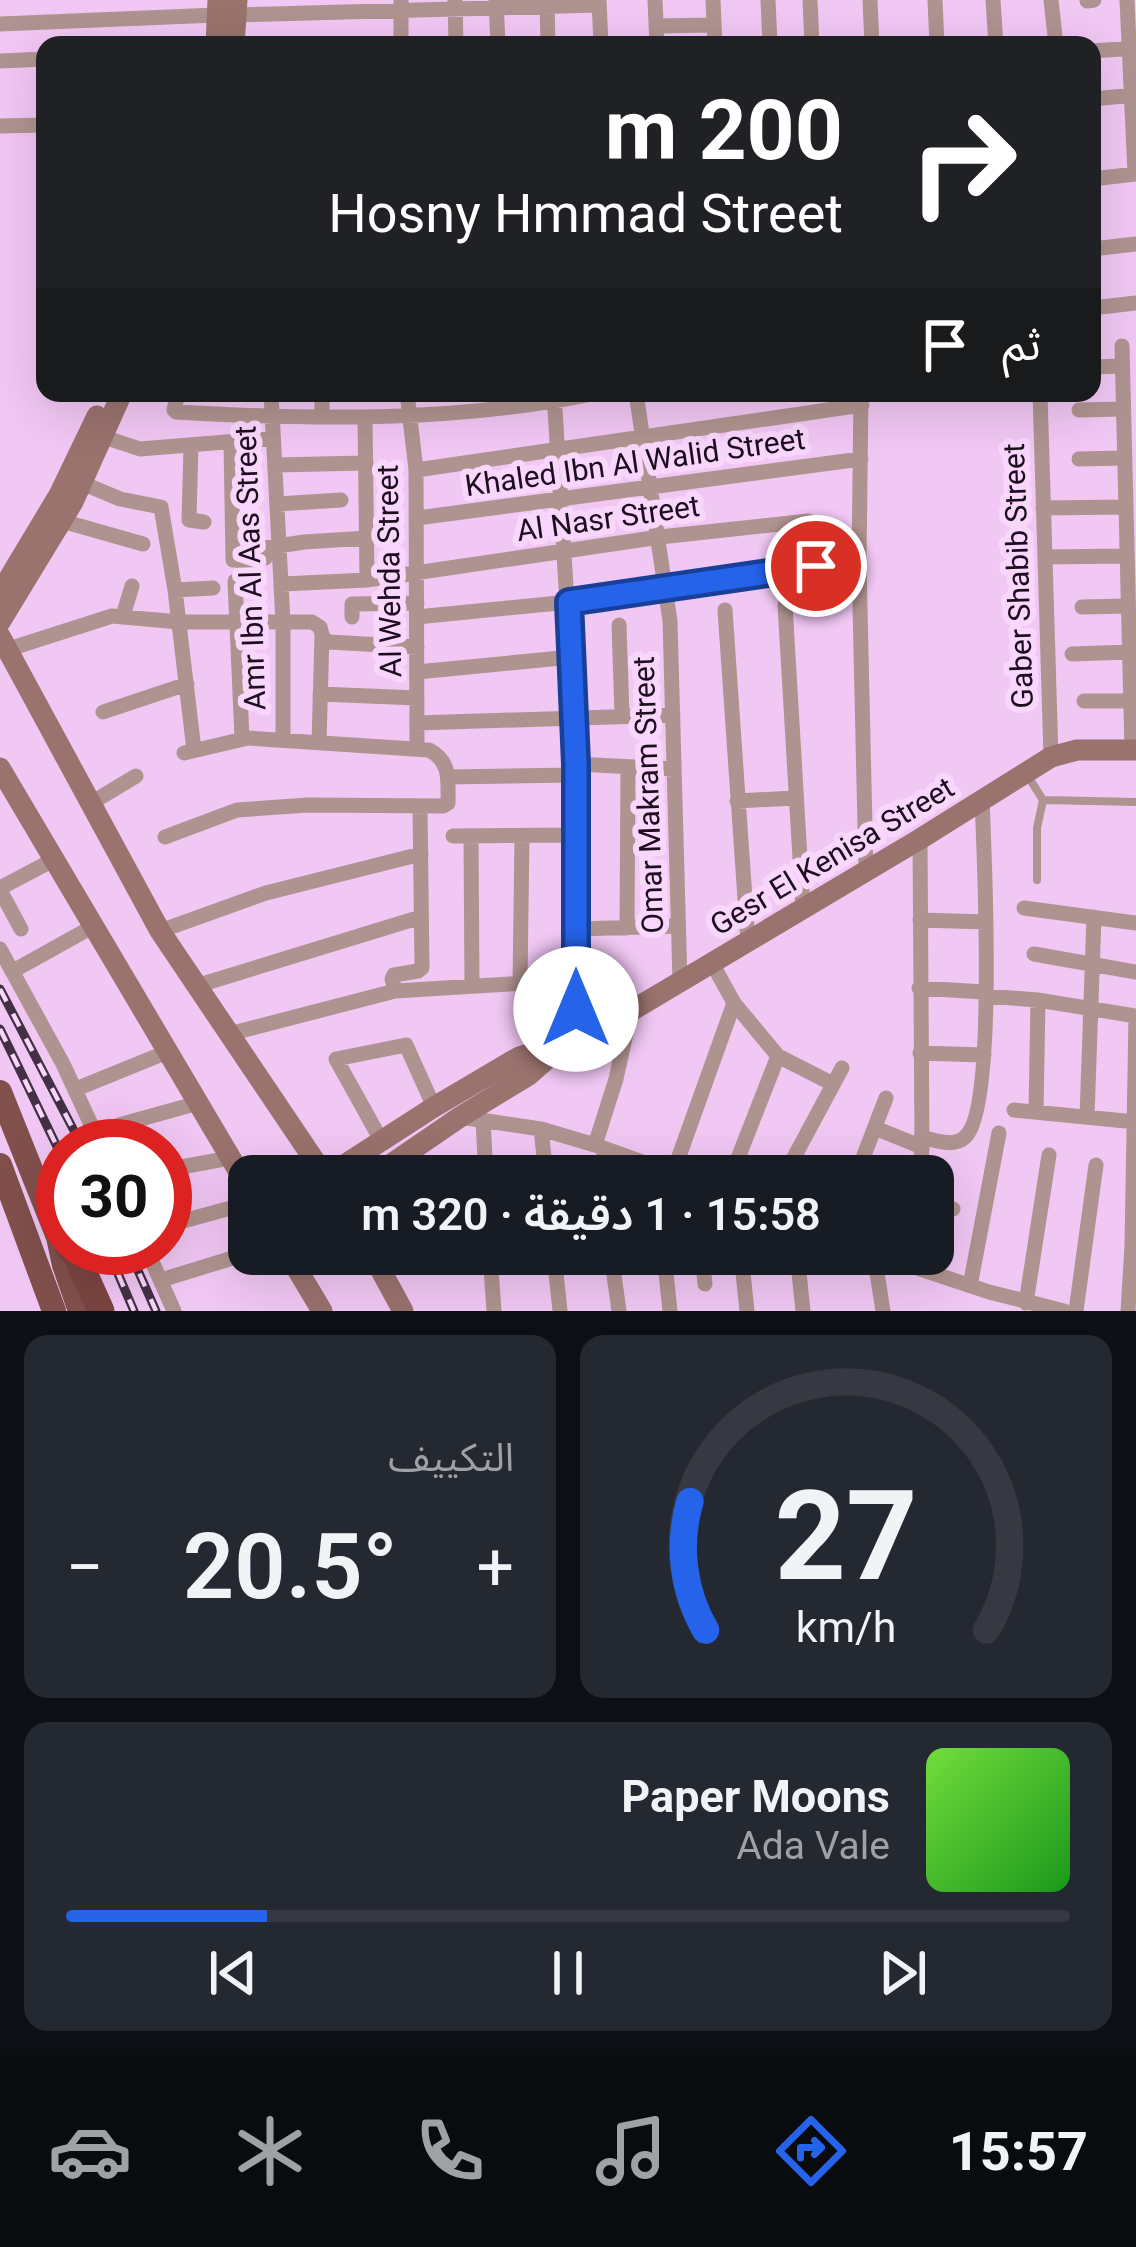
<!DOCTYPE html>
<html lang="ar">
<meta charset="utf-8">
<style>
body{margin:0;font-family:Roboto,"Noto Sans Arabic",sans-serif;background:#242831;color:#f1f3f6;direction:rtl;height:100vh;display:flex;flex-direction:column;font-size:45px;white-space:nowrap}
*{box-sizing:border-box;margin:0}
p{font-size:39px;color:#9ea1a6}
.icon{flex:none;width:66px;height:66px;fill:none;stroke:currentColor;stroke-width:2;stroke-linecap:round;stroke-linejoin:round}
.map{position:relative;height:1311px;overflow:hidden;direction:ltr}
.drawer{display:flex;flex-direction:column;gap:24px;padding:24px;background:#0d0f14;flex:1}
.drawer>*{flex:none}
.banner{position:absolute;left:36px;top:36px;width:1065px;height:366px;border-radius:24px;box-shadow:0 12px 48px #0002;direction:rtl;background:#202124;color:#fff;overflow:hidden}
.speed{position:absolute;left:36px;top:1119px;display:flex;gap:24px;font-size:60px;font-weight:700;text-align:center}
.speed>*{display:grid;place-content:center;width:156px;height:156px;border-radius:50%;background:#171b24;box-shadow:0 12px 48px #0002;line-height:1}
.speed .limit{border:18px solid #d22;background:#fff;color:#111}
.pin{position:absolute;display:grid;place-items:center;width:102px;height:102px;color:#fff;margin:-51px;border:6px solid #fff;border-radius:50%;box-shadow:0 3px 12px #0007}
.me{position:absolute;width:132px;margin:-66px;rotate:0deg;stroke-linejoin:round;filter:drop-shadow(0 0 9px #0008)}
.turn{display:flex;align-items:center;gap:42px;height:252px;padding:0 60px;font-size:54px}
.turn .icon{width:156px;height:156px;stroke-width:2.5}
.turn b{display:block;font-size:84px;line-height:102px}
.then{display:flex;align-items:center;height:114px;padding:0 60px;background:#0003;gap:24px;font-size:45px}
.big{font-size:90px;font-weight:600;line-height:1.1}
.drawer .card{flex:1;display:flex;flex-direction:column;justify-content:center;gap:18px;min-width:0;padding:0 42px;border-radius:24px;background:#242831}
.drawer .dial{align-items:center;gap:0}
.dial svg{height:312px;overflow:visible;fill:none;stroke:#363941;stroke-width:7;stroke-linecap:round;text-anchor:middle}
.dial text{fill:#f1f3f6;stroke:none}
.song{display:flex;align-items:center;gap:36px}
.cover{width:144px;height:144px;border-radius:18px;background:linear-gradient(135deg,hsl(100 70% 55%),hsl(120 70% 35%))}
.played{height:12px;border-radius:6px;background:linear-gradient(90deg,#2563eb 20%,#363941 20%)}
.keys{display:flex;justify-content:space-around;direction:ltr}
.heat{display:flex;justify-content:space-between;align-items:center;font-size:66px;direction:ltr}
.drawer .tiles{flex:1;display:grid;gap:24px;grid-template-columns:1fr 1fr}
.card:last-child{grid-column:span 2}
.trip{position:absolute;left:228px;top:1155px;width:726px;height:120px;border-radius:24px;background:#171b24;box-shadow:0 12px 48px #0002;font-weight:600;line-height:120px;text-align:center;direction:rtl}
.dock{display:flex;height:192px;justify-content:space-around;align-items:center;background:#090b0e;color:#9ea1a6}
.dock .icon{width:84px;height:84px}
.dock .current{color:#2563eb}
.dock b{font-size:54px;color:#f1f3f6}
.map>svg:first-child{display:block}
.lines{fill:none;stroke-linecap:round;stroke-linejoin:round}
.service{stroke:#af9390;stroke-width:8}
.minor{stroke:#af9390;stroke-width:15}
.secondary{stroke:#9a726e;stroke-width:21}
.trunk{stroke:#82504c;stroke-width:24}
.motorway{stroke:#7b4541;stroke-width:27}
.rail-casing{stroke:#433045;stroke-width:9}
.rail{stroke:#f9d7fc;stroke-width:4.5;stroke-dasharray:14;stroke-linecap:butt}
.route-casing{stroke:#184099;stroke-width:30}
.route{stroke:#2563eb;stroke-width:21}
.labels{text-anchor:middle;dominant-baseline:central;stroke-width:12;stroke-linejoin:round;paint-order:stroke}
.street-label{font-size:30px;fill:#1c0e1e;stroke:#f9d7fc}
</style>
<div class="map">
<svg width="1136" height="1311" viewBox="0 0 1136 1311">
<rect width="100%" height="100%" fill="#f1c7f4"/>
<g class="lines">
<path class="service" d="M1026,773L1043,800L1037,828V880
M1043,800L1136,802"/>
<path class="minor" d="M401,0V45
M455,0L456,45
M496,0L498,45
M547,0L548,45
M599,0L601,45
M655,0L657,45
M713,0L715,45
M768,0L770,45
M810,0L812,45
M870,0L872,45
M935,0L937,45
M993,0L996,45
M1051,0L1056,45
M1127,0L1135,174
M1087,1L1094,0
M236,15L599,5
M0,24L217,15
M656,26L714,25
M1092,51L1136,48
M0,61L45,59
M1092,99L1136,95
M0,126L45,125
M1092,179L1136,174
M1092,249L1136,244
M1092,308L1136,303
M1122,346L1132,750
M1092,367L1122,366
M178,393L174,410L176,412C316,420 459,422 597,393
M271,393L283,622V740
M322,393V417
M407,393L416,470L417,749
M554,393L574,716L576,1038
M636,393L670,621L680,982
M861,393L859,563L866,871
M1040,393L1051,757
M1079,410L1123,409
M365,417L367,580
M104,437L140,449L273,438
M231,442L233,560
M191,446L189,520L204,522
M1079,459L1125,458
M275,465L366,463
M416,470L862,405
M82,483L120,499L161,507L175,590L194,750
M277,504L341,500
M1043,508L1126,507
M417,518L861,459
M62,521L143,544
M1045,557L1127,556
M242,564L265,558V548L304,542L367,538
M235,581L242,738
M282,584L367,580L660,537L808,521L813,523L814,527L816,565
M175,590L213,588
M785,605L803,909
M1082,607L1128,606
M725,610L748,942
M123,616L132,586
M352,617V604L417,603
M417,617L569,602L816,565L859,563
M619,625L622,715
M9,649L112,616L179,622H312L320,627L323,638L329,642L417,647
M1072,654L1130,652
M417,672L571,657
M320,694L417,698
M1084,701H1131
M103,712L187,684
M417,723L673,715
M319,743L322,634
M576,764L674,769
M448,777L576,775
M737,801L795,798
M91,803L136,776
M453,836L576,835
M471,836L472,986
M165,837L237,810L308,805L443,806L448,803C448,781 451,761 429,750L248,738L184,753
M0,888L53,860
M0,890L21,929
M1024,908L1136,923
M920,920L986,922
M627,928L628,767
M576,929L678,926
M160,931L266,893L421,854
M0,949L63,1064L101,1146
M1034,954L1136,972
M712,963L734,1003L778,1056L833,1084
M13,971L92,927
M520,983L522,836
M196,986L421,917
M919,988L984,992
M395,991L392,979L394,975L418,971L422,968L420,807
M984,996L1038,1000L1136,1016
M229,1034L395,991L575,980
M920,1053L984,1055
M76,1089L167,1052
M1014,1110L1136,1122
M1036,1112L1038,1000
M460,1117L541,1129L595,1145L682,1176
M1087,1117L1094,917
M483,1120L486,1176
M119,1125L198,1103
M875,1128L922,1147
M541,1129L546,1176
M921,1137C935,1140 954,1148 965,1137C997,1110 984,851 982,799
M381,1140L336,1059L406,1045L434,1107
M595,1145L616,1079L631,1011
M603,1148L605,1176
M165,1170L230,1158
M673,1173L734,1003
M731,1176L778,1056
M784,1176L842,1068
M856,1176L886,1098
M920,1176L922,1147L920,839
M933,1206L953,1209
M165,1226L249,1203
M146,1248L174,1311
M490,1254L494,1311
M554,1254L560,1311
M611,1254L619,1311
M664,1254L670,1311
M702,1254L705,1284
M741,1254L747,1311
M797,1254L803,1311
M874,1254L883,1311
M875,1254L989,1292L1064,1311
M161,1280L249,1253
M970,1286L999,1133
M1026,1303L1049,1155
M1076,1311L1096,1165
M1128,1311L1132,1246L1136,1016"/>
<path class="secondary" d="M216,45L218,0
M234,45L237,0
M0,593L59,495L97,416
M0,622L73,502L122,393
M0,636L160,931L325,1176
M0,768L249,1189
M327,1176L434,1107L519,1057L566,1043L631,1011L920,839L1051,757L1077,750H1136
M374,1176L460,1117L529,1075L565,1043
M288,1254L322,1311
M372,1254L403,1311"/>
<path class="trunk" d="M0,1092L58,1237L64,1265L80,1311
M0,1165L54,1311"/>
<path class="motorway" d="M69,1248L76,1255L101,1311"/>
<defs>
<path id="rail" d="M0,989L82,1146
M0,1029L63,1159
M107,1248L134,1311
M128,1248L156,1311"/>
</defs>
<use href="#rail" class="rail-casing"/>
<use href="#rail" class="rail"/>
</g>
<g class="lines">
<defs>
<path id="route" d="M576,1009V764L569,602L816,566"/>
</defs>
<use href="#route" class="route-casing"/>
<use href="#route" class="route"/>
</g>
<g class="labels">
<g class="street-label">
<text transform="translate(635 462) rotate(-8)">Khaled Ibn Al Walid Street</text>
<text transform="translate(608 518) rotate(-8)">Al Nasr Street</text>
<text transform="translate(250 568) rotate(-92)">Amr Ibn Al Aas Street</text>
<text transform="translate(389 571) rotate(-91)">Al Wehda Street</text>
<text transform="translate(1018 576) rotate(-92)">Gaber Shabib Street</text>
<text transform="translate(648 795) rotate(-92)">Omar Makram Street</text>
<text transform="translate(832 856) rotate(-31)">Gesr El Kenisa Street</text>
</g>
</g>
</svg>
<div class="speed"><div class="limit">30</div></div>
<div class="pin" style="left:816px;top:566px;background:#d93025"><svg class="icon" aria-label="arrive" viewBox="0 0 24 24"><path d="M6 21V4h12l-3 4 3 4H6"/></svg></div>
<svg class="me" style="left:576px;top:1009px" viewBox="-20 -20 40 40"><circle r="19" fill="#fff"/><path d="M0-13L10 11 0 6-10 11z" fill="#2563eb"/></svg>
<div class="trip">15:58 · 1 دقيقة · 320 m</div>
<div class="banner">
<div class="turn"><svg class="icon" aria-label="right" viewBox="0 0 24 24"><path d="M7 20v-9h11M14 6l5 5-5 5"/></svg><div><b>200 m</b>Hosny Hmmad Street</div></div>
<div class="then">ثم<svg class="icon" aria-label="arrive" viewBox="0 0 24 24"><path d="M6 21V4h12l-3 4 3 4H6"/></svg></div>
</div>
</div>
<section class="drawer">
<div class="tiles">
<div class="card dial"><svg viewBox="0 0 100 80">
<path d="M14 69A42 42 0 1 1 86 69"/>
<path d="M14 69A42 42 0 0 1 10 36" stroke="#2563eb"/>
<text x="50" y="56" font-size="32" font-weight="700">27</text>
<text x="50" y="72" font-size="11">km/h</text>
</svg></div>
<div class="card"><p>التكييف</p>
<div class="heat"><a>−</a><b class="big">20.5°</b><a>+</a></div>
</div>
<div class="card">
<div class="song"><i class="cover"></i><div><b>Paper Moons</b><p>Ada Vale</p></div></div>
<div class="played"></div>
<div class="keys"><svg class="icon" aria-label="previous" viewBox="0 0 24 24"><path d="M18 5L8 12l10 7zM5 5v14"/></svg><svg class="icon" aria-label="pause" viewBox="0 0 24 24"><path d="M8 5v14M16 5v14"/></svg><svg class="icon" aria-label="next" viewBox="0 0 24 24"><path d="M6 5l10 7-10 7zM19 5v14"/></svg></div>
</div>
</div>
</section>
<nav class="dock">
<b>15:57</b>
<svg class="icon current" aria-label="directions" viewBox="0 0 24 24"><path d="M12 3l9 9-9 9-9-9zM9 14v-3h6M13 9l2 2-2 2"/></svg>
<svg class="icon" aria-label="music" viewBox="0 0 24 24"><path d="M9 18V5l10-2v13"/><circle cx="6" cy="18" r="3"/><circle cx="16" cy="16" r="3"/></svg>
<svg class="icon" aria-label="phone" viewBox="0 0 24 24"><path d="M5 4h4l2 5-3 2q2 4 5 5l2-3 5 2v4C11 20 4 13 5 4z"/></svg>
<svg class="icon" aria-label="climate" viewBox="0 0 24 24"><path d="M12 3v18M4 7l16 10M4 17L20 7"/></svg>
<svg class="icon" aria-label="car" viewBox="0 0 24 24"><path d="M5 17H2v-5l4-1 3-4h7l3 4 3 1v5h-3M9 17h6M6 11h13"/><circle cx="7" cy="17" r="2"/><circle cx="17" cy="17" r="2"/></svg>
</nav>
